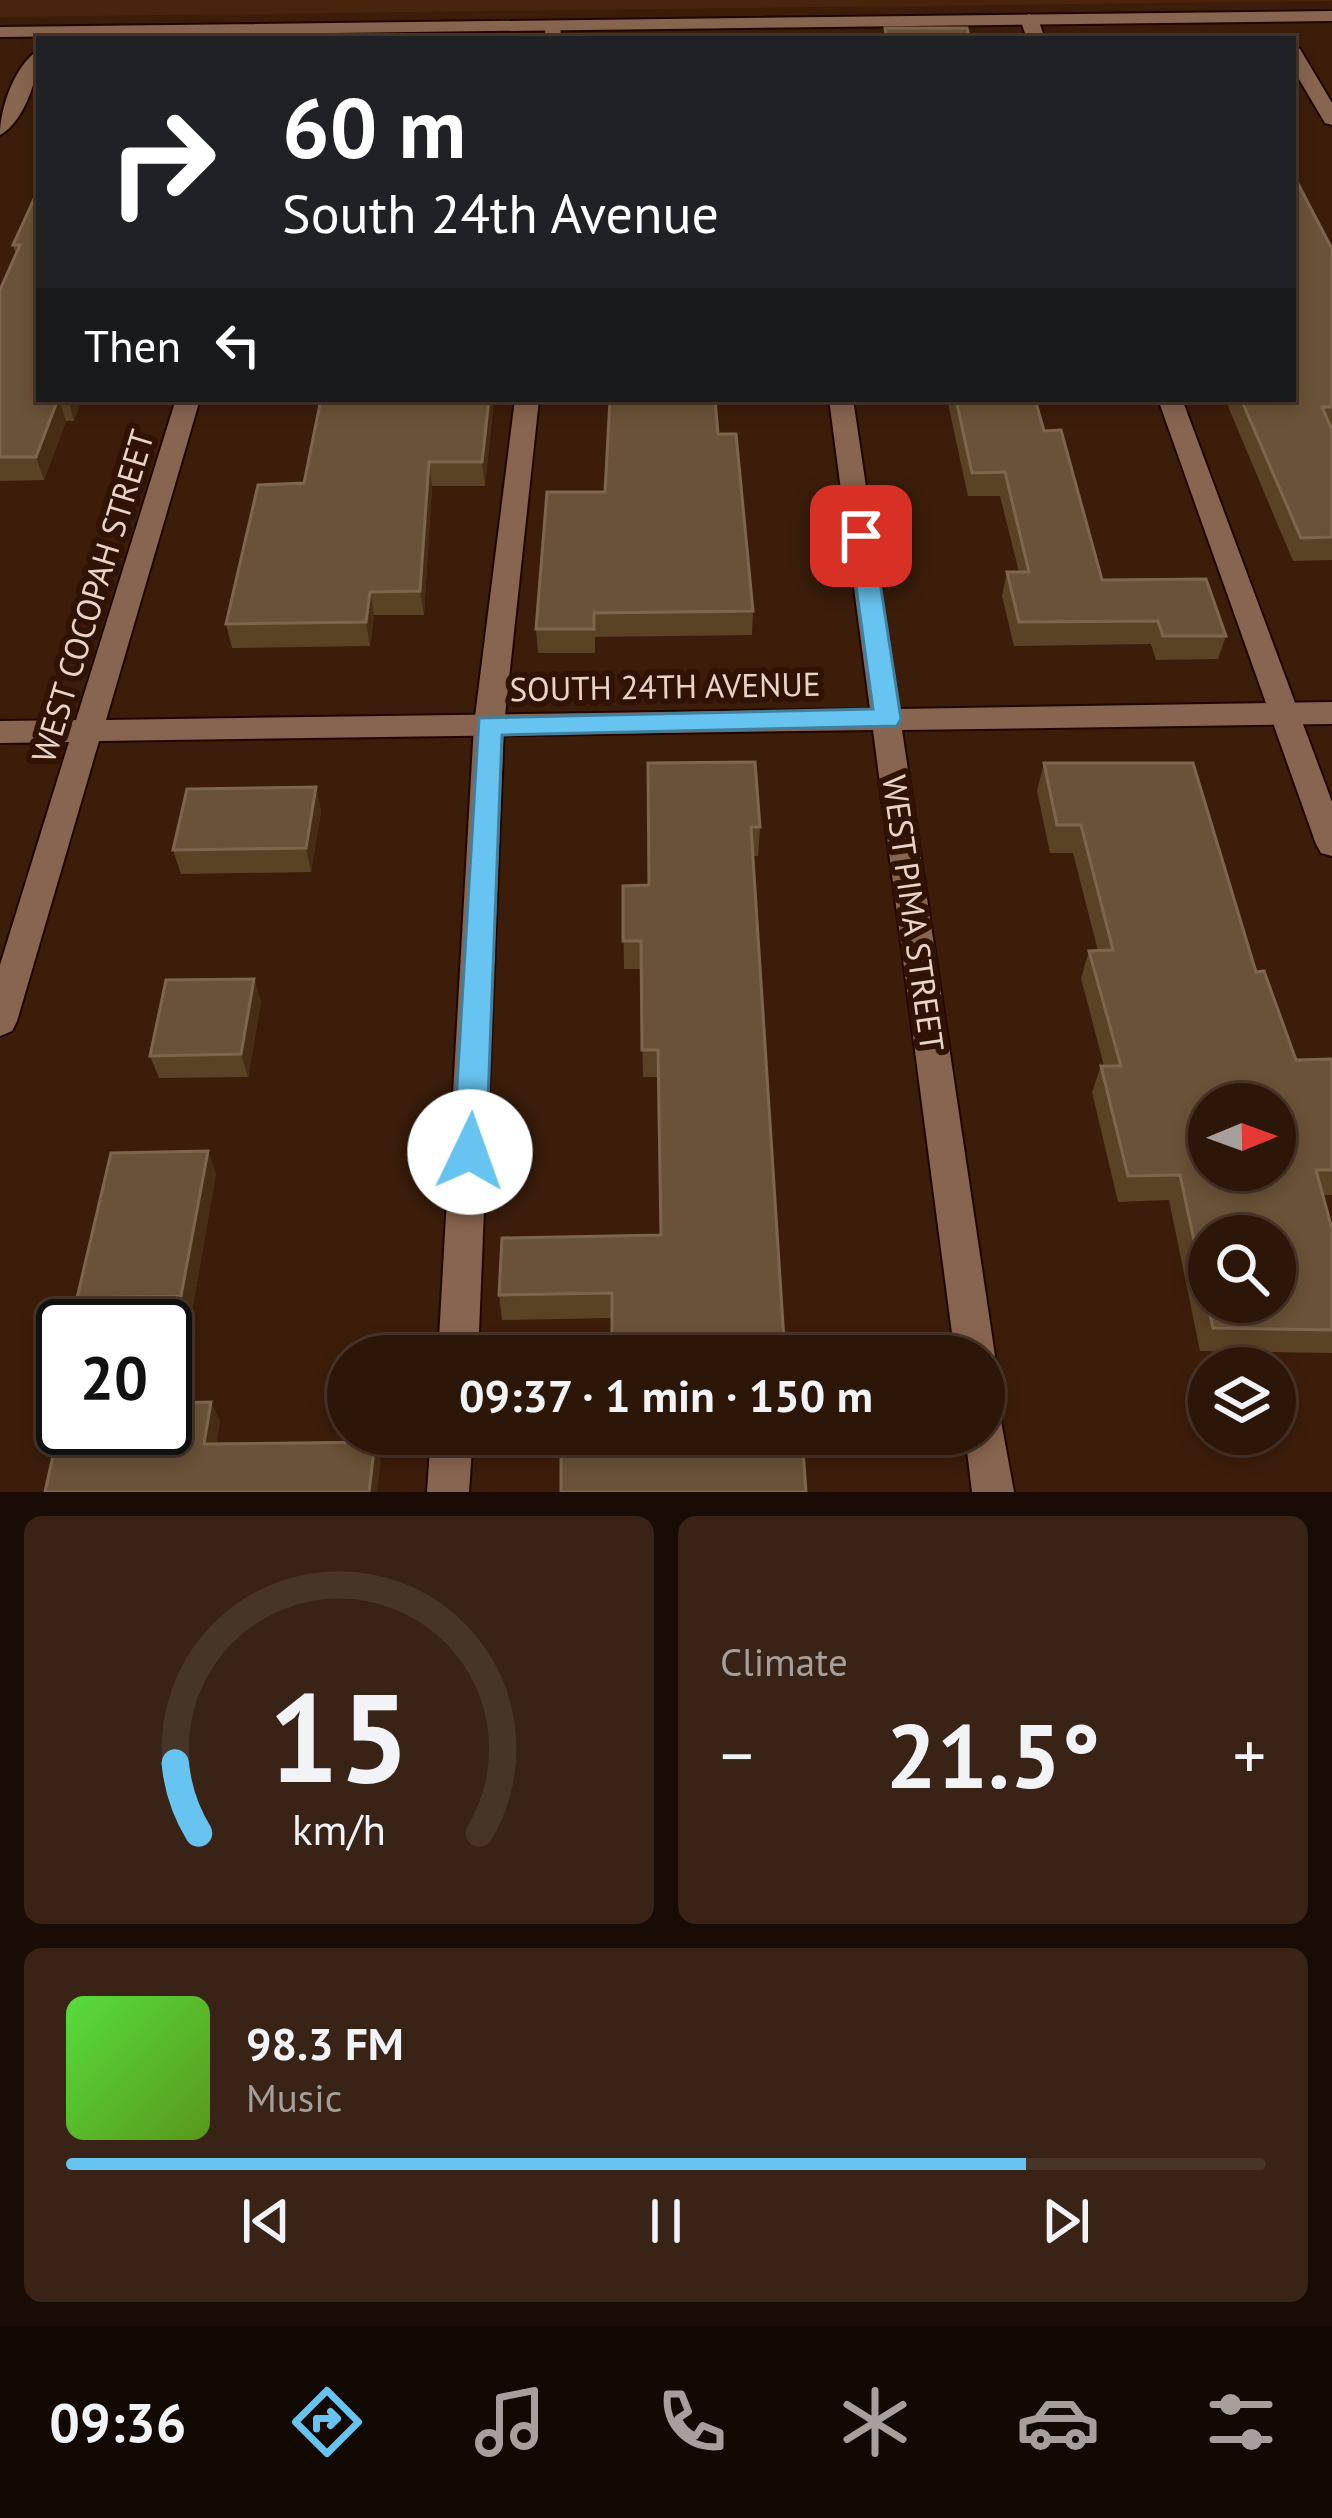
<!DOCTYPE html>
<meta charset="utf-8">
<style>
body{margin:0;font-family:"PT Sans",sans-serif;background:#382316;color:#f1f3f6;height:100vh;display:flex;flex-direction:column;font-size:45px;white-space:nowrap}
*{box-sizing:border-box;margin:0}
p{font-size:39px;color:#a69f9c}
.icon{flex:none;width:66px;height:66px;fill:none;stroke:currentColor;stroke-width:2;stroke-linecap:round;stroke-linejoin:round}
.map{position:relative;height:1492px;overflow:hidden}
.sheet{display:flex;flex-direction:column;gap:24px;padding:24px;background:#180c04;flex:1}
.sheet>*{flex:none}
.banner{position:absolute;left:36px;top:36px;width:1260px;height:366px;border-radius:0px;box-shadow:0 6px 18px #0003,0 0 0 3px #483529;background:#202124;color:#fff;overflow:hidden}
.needle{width:78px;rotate:89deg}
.buttons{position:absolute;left:1188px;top:1083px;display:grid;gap:24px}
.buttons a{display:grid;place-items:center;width:108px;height:108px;border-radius:50%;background:#2c1608;box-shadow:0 6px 18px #0003,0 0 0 3px #483529;font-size:60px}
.speed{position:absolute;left:36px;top:1299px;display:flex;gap:24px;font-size:60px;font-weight:700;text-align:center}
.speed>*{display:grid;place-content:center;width:156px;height:156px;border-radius:50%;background:#2c1608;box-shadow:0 6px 18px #0003,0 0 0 3px #483529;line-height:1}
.speed .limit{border:6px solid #111;border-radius:18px;background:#fff;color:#111}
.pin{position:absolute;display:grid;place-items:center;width:102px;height:102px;color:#fff;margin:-51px;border-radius:24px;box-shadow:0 6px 18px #0006}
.me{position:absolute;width:132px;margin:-66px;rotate:3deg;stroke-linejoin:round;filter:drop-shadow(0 0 9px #0008)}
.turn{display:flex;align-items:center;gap:42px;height:252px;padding:0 48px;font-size:54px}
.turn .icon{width:156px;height:156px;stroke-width:2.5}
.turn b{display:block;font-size:84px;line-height:102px}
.then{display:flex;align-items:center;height:114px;padding:0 48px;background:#0003;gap:24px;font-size:45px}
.big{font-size:90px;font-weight:700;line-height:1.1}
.sheet .tile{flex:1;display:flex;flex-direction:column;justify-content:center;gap:18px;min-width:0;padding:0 42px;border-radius:18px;background:#382316}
.sheet .dial{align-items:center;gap:0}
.dial svg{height:312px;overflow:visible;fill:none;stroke:#483529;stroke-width:7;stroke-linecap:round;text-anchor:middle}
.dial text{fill:#f1f3f6;stroke:none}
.song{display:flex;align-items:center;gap:36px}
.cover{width:144px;height:144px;border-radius:18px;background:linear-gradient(135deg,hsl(110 70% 55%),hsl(90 70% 35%))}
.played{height:12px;border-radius:6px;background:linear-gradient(90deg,#67c4f0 80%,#483529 80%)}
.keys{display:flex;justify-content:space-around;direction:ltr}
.heat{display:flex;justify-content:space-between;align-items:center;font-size:66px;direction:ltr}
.sheet .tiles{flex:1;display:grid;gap:24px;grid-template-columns:1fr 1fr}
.tile:last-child{grid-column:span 2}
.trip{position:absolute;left:327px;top:1335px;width:678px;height:120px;border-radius:60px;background:#2c1608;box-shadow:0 6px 18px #0003,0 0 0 3px #483529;font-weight:700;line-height:120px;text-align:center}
.dock{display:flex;height:192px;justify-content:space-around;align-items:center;background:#120903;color:#a69f9c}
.dock .icon{width:84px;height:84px}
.dock .current{color:#67c4f0}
.dock b{font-size:54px;color:#f1f3f6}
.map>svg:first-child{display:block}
.built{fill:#48240c}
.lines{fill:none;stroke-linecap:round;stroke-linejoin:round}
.lane-casing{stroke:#210600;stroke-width:4}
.street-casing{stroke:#210600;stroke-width:4}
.lane{fill:#886550;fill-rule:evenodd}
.street{fill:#886550;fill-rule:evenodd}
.wall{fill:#5a4225}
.shaded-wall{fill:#472d13}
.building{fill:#695237;stroke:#7d664e;stroke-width:3;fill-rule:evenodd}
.route{fill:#67c4f0;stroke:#437f9c;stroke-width:3}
.labels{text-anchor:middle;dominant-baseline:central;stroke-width:12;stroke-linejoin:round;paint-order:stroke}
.street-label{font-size:33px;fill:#e8d4c8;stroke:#301302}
</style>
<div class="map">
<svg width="1332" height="1492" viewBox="0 0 1332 1492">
<rect width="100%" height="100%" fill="#3b1d0a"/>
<path class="built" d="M0,0H1332V1L0,17Z"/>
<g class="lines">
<defs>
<path id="lane" d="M1029,14L1038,19L1045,39H1027L1020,19Z
M548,21H560L561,39H543Z
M39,50C39,77 24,122 0,135C0,108 15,64 39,50Z
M515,399H539L504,725L478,1356H438L474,725Z
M1158,399H1182L1332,802V856L1321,853L1316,844Z
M431,1434H473L469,1492H427Z"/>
<path id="street" d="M1332,11V21L0,37V27Z
M1293,47L1300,49L1332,103V125L1325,123L1293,69Z
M176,399H200L106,720L870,709L829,399H853L899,709L1332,702V724L902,730L995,1356L989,1370L984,1372V1356H955L873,730L99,741L17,1021L12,1031L0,1036V965L69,742L0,743V721L76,720Z
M984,1404L999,1410L1014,1492H972L965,1434H984Z"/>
</defs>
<use href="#lane" class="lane-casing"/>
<use href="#street" class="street-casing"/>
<use href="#lane" class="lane"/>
<use href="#street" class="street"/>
</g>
<path class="wall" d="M39,188V399H82L74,421H66L44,480L0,481V290L16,255L13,245Z
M1332,249V560L1293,561L1225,399H1293Z
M321,399H494L485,486H432L424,615H374L370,646L232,648L226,624L304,483Z
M947,399H1035L1044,431L1102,580L1226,636L1218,659L1156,660L1151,644L1014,646L1002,596L1007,572H1019L1000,496H968Z
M718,434L753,611L752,635L595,637V653H538L536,629L605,492Z
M648,763L760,827L758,856H753L785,1356L612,1318L502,1320L499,1295L661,1235L658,1077H643L641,969H624L623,886L649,885Z
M1044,763L1256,972L1296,1060L1332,1059V1195H1323L1332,1229V1353L1200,1351L1169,1200L1118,1202L1092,1092L1101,1066H1104L1081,978L1089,951H1098L1073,853H1050L1037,791Z
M316,787L321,811L311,872L181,874L173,850Z
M254,979L261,1002L248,1077L159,1078L150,1056Z
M216,1173L191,1317L89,1318L77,1298Z"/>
<path class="shaded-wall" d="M59,399L66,421L44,480L36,457Z
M68,399H82L74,421Z
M489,399H494L485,486L482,462Z
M429,462L432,486L424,615L420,591Z
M370,592L374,615L370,646L366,622Z
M316,787L321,811L311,872L306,848Z
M254,979L261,1002L248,1077L241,1054Z
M208,1151L216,1173L191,1317L181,1296Z
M211,1402L220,1421L214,1462L204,1444Z
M375,1442L381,1461L377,1492H369Z"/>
<path class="building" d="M885,28H967L970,39H887Z
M1293,174L1332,249V407H1322L1332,430V537L1301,538L1241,399H1293Z
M39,188V399H58L36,457H0V290L20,245H13Z
M321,399H489L482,462H429L420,591L370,592L366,622L226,624L258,485L304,483Z
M610,399H715L718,434H736L753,611L594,613V629H536L547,492H605Z
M956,399H1035L1044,431L1061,430L1102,580L1206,579L1226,636H1163L1158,621L1019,622L1007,572H1029L1005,472L972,473Z
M755,762L760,827H751L785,1356H612V1293L499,1295L502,1238L661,1235L658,1050H642L641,941H623V886L649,885L648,763Z
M1044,763H1193L1256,972L1264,971L1296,1060L1332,1059V1170H1316L1332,1229V1330L1213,1328L1180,1175L1128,1176L1101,1066H1121L1089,951L1113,950L1081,825H1057ZM1209,1104H1275V1170H1209ZM1209,1236H1275V1302H1209Z
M316,787L306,848L173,850L187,789Z
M254,979L241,1054L150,1056L166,980Z
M208,1151L181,1296L77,1298L111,1153Z
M211,1402L204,1444L375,1442L369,1492H45L63,1410V1428H165V1403Z
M561,1434H802L806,1492H561Z"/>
<path class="route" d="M861,528L873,536L901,719L897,726L502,735L486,1152L482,1163L470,1167L458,1163L453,1152L479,718L873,709L849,536Z"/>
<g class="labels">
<g class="street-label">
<text transform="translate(92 596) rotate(-73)">WEST COCOPAH STREET</text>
<text transform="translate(665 686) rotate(-1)">SOUTH 24TH AVENUE</text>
<text transform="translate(914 913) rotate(82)">WEST PIMA STREET</text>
</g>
</g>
</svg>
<div class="buttons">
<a><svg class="needle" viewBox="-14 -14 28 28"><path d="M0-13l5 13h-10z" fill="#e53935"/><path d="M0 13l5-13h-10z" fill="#a69f9c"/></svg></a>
<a><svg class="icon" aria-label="search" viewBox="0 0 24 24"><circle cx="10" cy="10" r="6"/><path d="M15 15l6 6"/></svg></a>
<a><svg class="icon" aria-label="layers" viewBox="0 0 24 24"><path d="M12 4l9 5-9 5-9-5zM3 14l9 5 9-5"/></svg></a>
</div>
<div class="speed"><div class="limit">20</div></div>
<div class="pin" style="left:861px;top:536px;background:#d93025"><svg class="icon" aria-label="arrive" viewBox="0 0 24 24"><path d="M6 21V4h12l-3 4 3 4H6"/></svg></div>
<svg class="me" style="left:470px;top:1152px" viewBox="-20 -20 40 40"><circle r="19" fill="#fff"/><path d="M0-13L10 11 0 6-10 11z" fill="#67c4f0"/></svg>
<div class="trip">09:37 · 1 min · 150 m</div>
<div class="banner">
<div class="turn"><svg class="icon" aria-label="right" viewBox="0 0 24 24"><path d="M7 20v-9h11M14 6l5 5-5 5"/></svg><div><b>60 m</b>South 24th Avenue</div></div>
<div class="then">Then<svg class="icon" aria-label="left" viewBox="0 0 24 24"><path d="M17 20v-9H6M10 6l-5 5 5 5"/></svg></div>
</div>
</div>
<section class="sheet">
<div class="tiles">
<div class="tile dial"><svg viewBox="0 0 100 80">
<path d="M14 69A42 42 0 1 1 86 69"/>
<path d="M14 69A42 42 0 0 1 8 51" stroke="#67c4f0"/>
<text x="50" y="56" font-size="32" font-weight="700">15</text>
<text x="50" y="72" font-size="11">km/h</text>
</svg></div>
<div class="tile"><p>Climate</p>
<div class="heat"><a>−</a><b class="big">21.5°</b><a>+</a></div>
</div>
<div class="tile">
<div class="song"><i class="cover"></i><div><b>98.3 FM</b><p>Music</p></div></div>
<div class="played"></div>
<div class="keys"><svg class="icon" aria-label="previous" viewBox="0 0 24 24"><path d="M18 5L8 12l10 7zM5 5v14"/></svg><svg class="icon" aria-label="pause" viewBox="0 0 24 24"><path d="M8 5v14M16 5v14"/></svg><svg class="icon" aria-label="next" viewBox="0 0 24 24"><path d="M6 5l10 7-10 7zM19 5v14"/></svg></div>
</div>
</div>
</section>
<nav class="dock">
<b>09:36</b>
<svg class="icon current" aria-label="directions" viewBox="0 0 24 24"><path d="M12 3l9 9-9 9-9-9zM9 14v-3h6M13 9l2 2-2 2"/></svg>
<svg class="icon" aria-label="music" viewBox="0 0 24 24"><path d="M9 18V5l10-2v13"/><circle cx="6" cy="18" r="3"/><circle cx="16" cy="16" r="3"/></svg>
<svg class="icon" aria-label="phone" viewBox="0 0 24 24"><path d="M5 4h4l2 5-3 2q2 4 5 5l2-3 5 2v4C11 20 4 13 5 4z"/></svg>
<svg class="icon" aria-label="climate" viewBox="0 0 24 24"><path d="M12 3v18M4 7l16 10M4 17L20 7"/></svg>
<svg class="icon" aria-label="car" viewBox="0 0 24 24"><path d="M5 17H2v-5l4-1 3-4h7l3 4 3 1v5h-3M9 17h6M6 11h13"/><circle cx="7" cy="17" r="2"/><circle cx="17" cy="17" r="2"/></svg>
<svg class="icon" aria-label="filters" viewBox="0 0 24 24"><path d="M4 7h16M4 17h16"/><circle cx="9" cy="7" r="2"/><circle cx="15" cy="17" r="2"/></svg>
</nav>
